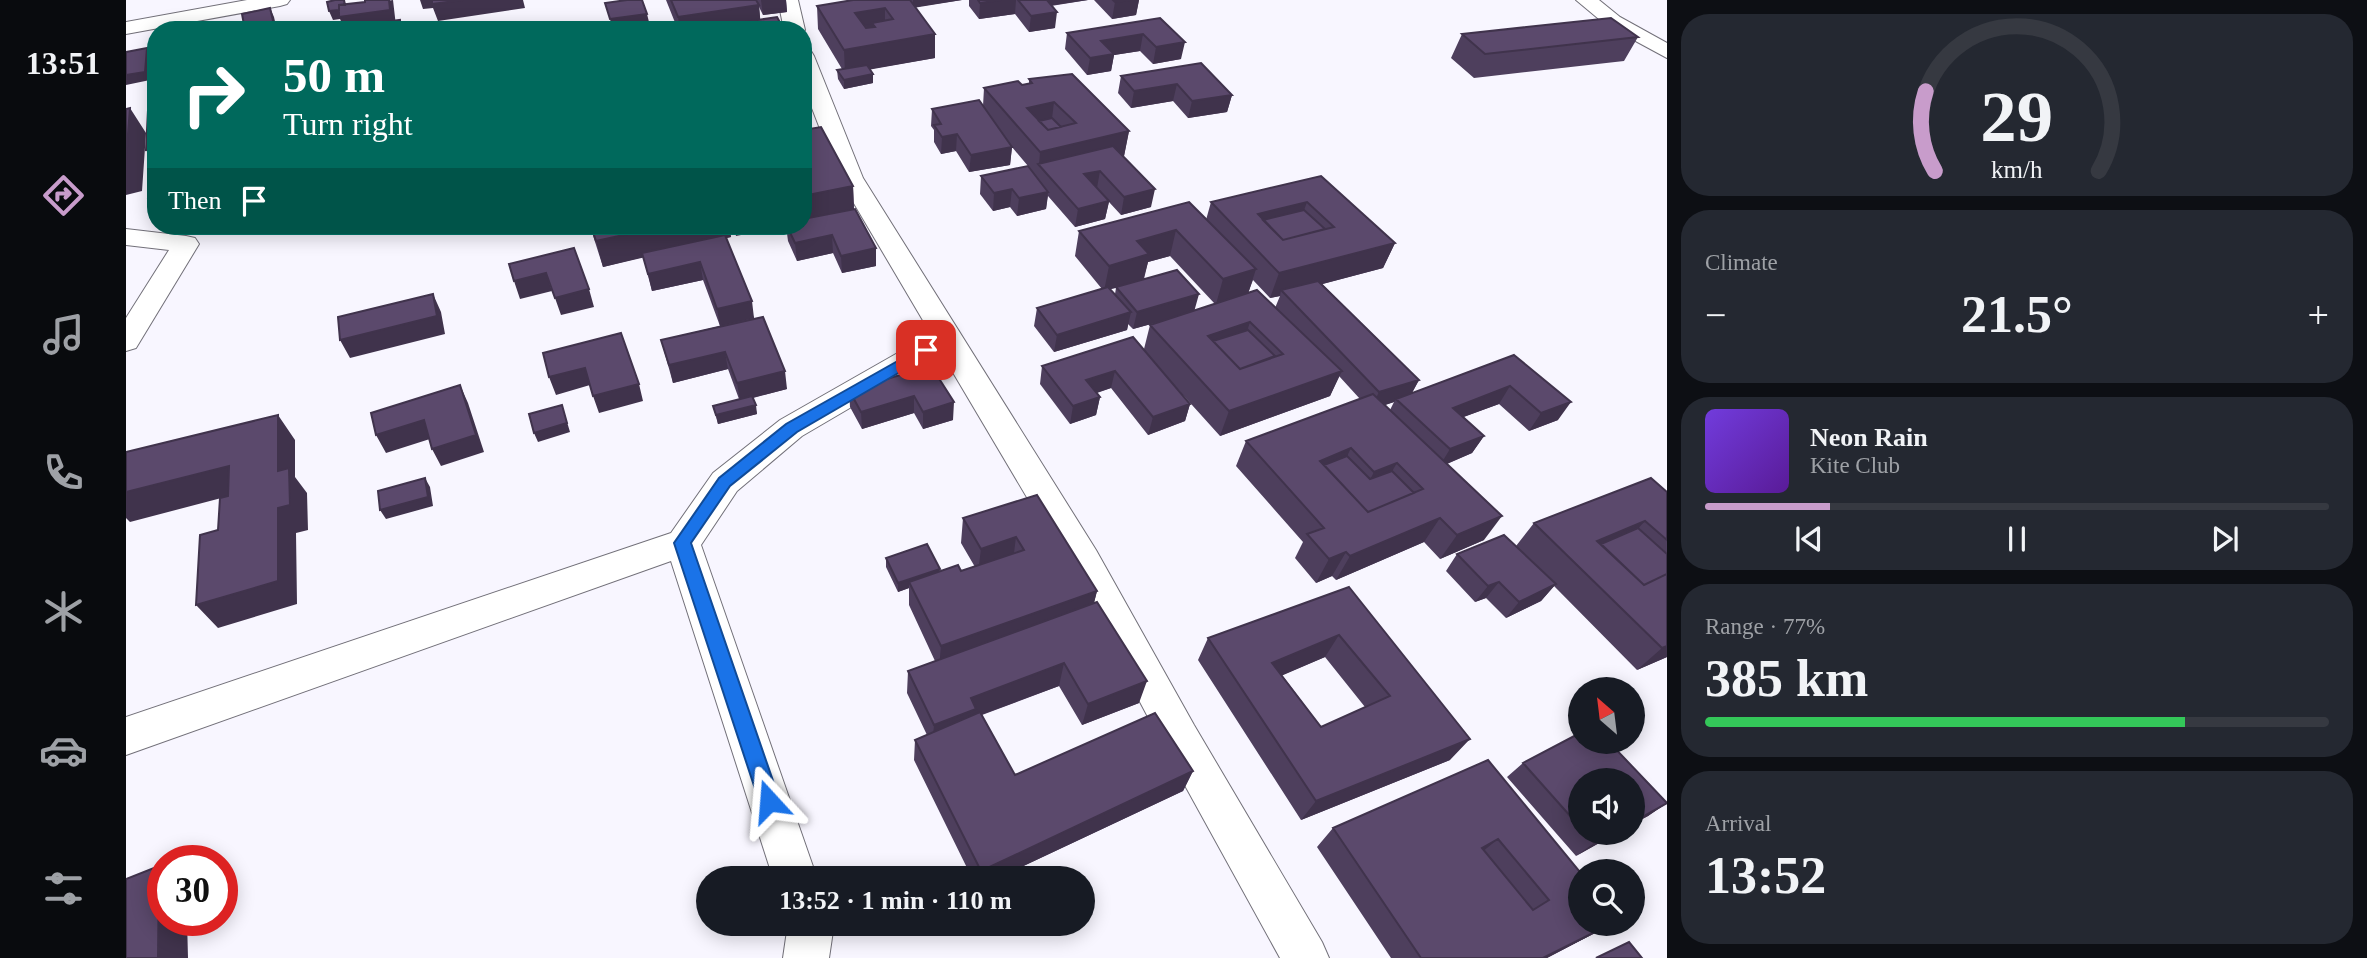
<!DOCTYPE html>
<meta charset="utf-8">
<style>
body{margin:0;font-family:Georgia,serif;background:#242831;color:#f1f3f6;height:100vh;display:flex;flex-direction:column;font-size:26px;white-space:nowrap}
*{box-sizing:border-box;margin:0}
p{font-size:23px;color:#9ea1a6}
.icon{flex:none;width:38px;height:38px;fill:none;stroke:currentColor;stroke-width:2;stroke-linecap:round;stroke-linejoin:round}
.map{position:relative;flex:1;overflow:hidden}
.side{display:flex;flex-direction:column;gap:14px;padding:14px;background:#0d0f14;width:700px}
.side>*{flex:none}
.hud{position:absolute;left:21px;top:21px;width:665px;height:214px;border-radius:28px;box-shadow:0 4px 18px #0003;background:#00695c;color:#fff;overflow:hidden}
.needle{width:46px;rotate:332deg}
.controls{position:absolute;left:1442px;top:677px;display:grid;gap:14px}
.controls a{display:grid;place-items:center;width:77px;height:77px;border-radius:50%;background:#171b24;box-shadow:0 4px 18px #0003;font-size:35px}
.speed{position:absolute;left:21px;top:845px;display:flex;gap:14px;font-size:35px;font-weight:700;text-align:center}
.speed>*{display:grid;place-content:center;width:91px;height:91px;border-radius:50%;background:#171b24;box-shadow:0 4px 18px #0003;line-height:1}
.speed .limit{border:10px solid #d22;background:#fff;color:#111}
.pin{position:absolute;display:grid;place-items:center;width:60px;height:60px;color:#fff;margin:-30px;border-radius:14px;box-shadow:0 4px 10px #0006}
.me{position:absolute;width:77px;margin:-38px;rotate:341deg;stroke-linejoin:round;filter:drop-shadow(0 0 5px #0008)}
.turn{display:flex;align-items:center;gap:24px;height:147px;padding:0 21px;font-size:32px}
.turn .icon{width:91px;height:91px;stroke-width:2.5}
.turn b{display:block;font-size:49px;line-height:60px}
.then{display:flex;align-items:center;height:66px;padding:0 21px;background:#0003;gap:14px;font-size:26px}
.big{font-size:52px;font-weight:800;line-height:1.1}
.side .tile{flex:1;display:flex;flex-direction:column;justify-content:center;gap:10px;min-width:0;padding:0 24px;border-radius:28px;background:#242831}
.side .dial{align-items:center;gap:0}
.dial svg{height:182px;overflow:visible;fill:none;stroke:#363941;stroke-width:7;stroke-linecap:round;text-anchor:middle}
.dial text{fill:#f1f3f6;stroke:none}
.song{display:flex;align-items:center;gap:21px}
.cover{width:84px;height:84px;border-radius:10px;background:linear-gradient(135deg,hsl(260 70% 55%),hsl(270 70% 35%))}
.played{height:7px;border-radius:4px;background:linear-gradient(90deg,#c89ccb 20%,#363941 20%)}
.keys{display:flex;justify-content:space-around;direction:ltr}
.heat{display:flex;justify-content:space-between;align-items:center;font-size:38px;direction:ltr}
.charge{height:10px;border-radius:5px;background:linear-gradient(90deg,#34c759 77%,#363941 0)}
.trip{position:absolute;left:570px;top:866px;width:399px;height:70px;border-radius:35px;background:#171b24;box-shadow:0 4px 18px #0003;font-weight:800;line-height:70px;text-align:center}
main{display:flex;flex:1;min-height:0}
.tabs{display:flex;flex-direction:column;width:126px;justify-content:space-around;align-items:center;background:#090b0e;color:#9ea1a6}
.tabs .icon{width:49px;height:49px}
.tabs .current{color:#c89ccb}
.tabs b{font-size:32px;color:#f1f3f6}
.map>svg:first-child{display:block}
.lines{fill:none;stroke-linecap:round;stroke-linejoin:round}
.street-casing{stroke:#727079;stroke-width:2}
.street{fill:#fff;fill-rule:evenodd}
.wall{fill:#4e3f5d;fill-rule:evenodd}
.shaded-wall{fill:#40334c}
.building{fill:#5b496c;stroke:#40334c;stroke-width:2;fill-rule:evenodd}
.route{fill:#1a73e8;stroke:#114b97;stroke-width:2}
</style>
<main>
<nav class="tabs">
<b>13:51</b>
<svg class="icon current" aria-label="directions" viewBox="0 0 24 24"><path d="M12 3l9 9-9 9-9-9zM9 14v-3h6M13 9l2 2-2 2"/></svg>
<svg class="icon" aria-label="music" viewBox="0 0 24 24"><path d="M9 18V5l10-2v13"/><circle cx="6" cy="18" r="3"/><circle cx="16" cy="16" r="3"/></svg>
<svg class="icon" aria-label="phone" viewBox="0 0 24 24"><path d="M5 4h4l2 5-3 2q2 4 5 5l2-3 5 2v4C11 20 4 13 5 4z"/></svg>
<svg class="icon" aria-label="climate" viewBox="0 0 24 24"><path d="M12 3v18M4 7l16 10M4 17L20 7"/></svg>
<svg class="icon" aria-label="car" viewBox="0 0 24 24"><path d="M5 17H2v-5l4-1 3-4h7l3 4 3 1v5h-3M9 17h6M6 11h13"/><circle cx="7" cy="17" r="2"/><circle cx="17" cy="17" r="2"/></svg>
<svg class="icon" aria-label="filters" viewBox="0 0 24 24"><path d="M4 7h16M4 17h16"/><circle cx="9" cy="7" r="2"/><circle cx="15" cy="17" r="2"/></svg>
</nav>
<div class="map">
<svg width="1541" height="958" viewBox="0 0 1541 958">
<rect width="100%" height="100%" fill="#f8f6ff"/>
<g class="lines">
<defs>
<path id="street" d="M121,0H164L161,4L154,6L0,34V22Z
M652,0H672L679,30L677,33V30H658Z
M1450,0H1473L1494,17L1541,43V58L1480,25Z
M677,50L685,51L688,56L737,178L970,550L1068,725L1196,942L1203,958H1154L1040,751L944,570L816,354L676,436L611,491L575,545L691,878H647L545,561L0,755V717L545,533L587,473L654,420L805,334L713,178L677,85Z
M0,229L60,236L69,238L73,244L10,348L0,351V318L43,250L0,245Z
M662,924H708L703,958H657Z"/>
</defs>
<use href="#street" class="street-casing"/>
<use href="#street" class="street"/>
</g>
<path class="wall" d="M540,0H660L661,12L637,15L633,7L634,19L658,30H552Z
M727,0H836L789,7L809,34V58L744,69L747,74V83L718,89L712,79L711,70L716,69L692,29L691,6Z
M843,0H962L925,6L929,28L903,32L889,14L853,19L843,6Z
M968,0H1013L1010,15L986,19Z
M1034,18L1055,59L1027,64L1014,51L988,55L985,71L961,75L939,49L941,33Z
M1336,34L1512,37L1498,61L1348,78L1325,58Z
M1075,63L1106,95L1101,112L1062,118L1047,101L1005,108L992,93L995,76Z
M903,79L1003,131L998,156H997L1025,207L995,215L983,202L979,219L949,227L922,196L920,209L891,216L884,207L867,211L854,194L855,176L902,166L886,147L884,165L843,172L830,151L815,154L808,142V130L805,126L806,109L857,106L858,88L896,85L903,84Z
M1195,176L1269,243L1257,268L1196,284L1293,380L1286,393L1388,355L1432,420L1403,431L1373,404L1337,417L1358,436L1346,453L1321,464L1358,540L1314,559L1298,542L1210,580L1206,576L1190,583L1169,558L1177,542L1110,466L1120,441L1234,399L1213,376L1204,396L1094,436L1048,385L1064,404L1059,421L1022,435L985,388L971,393L974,397L970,415L944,424L914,384L916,366L1018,349L1024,325L1036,321L1007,329L1002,324L1001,330L928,352L908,326L911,308L976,289L949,256L953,231L1080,220L1085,202ZM1044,256L1089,304L1069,310L1018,279L1022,262ZM1127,280L1144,298L1154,296L1149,308L1122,293ZM990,288L989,294L984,289ZM1268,402L1264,410L1259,405Z
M727,186L728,209L750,248V266L716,273L707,253L671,261L662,241L660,226H677Z
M464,226H603L605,237L600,238L628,318L661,389L627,398L631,414L592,424L587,406L613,399L602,369L547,383L535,340L594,326L577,280L526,291L517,257L477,267Z
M805,366L827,420L797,429L788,413L736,429L724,407L723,390Z
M1541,492V657L1511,670L1428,586L1415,601L1380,618L1360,598L1349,602L1320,571L1331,554L1390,546L1408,523Z
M911,495L971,591L968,603L1013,703L956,725L933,686L856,715L889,775L1067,771L1057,791L872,878H846L788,760L789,740L801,735L781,693L782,671L809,661L783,605V588L772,592L760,567V558L814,571H835L849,567L835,543L837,518Z
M1223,587L1324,760L1175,820L1072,660L1082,638ZM1199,657L1239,707L1195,727L1156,675Z
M1454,733V742H1483L1541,803L1522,816L1507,824V780H1454V833H1491L1450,856L1381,777L1397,763Z
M1362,760L1486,924L1421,958H1265L1191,847L1207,828Z"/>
<path class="shaded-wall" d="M218,0L221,7L267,0L270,26L246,30H219L214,19L207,20L203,11Z
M294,0H397L399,8L312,21L307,8L297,9Z
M635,0H660L661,12L637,15Z
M787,0H836L787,8Z
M875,0H890L889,14L853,19L854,3Z
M922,0H962L921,6Z
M1004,0H1013L1010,15L986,19L989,2Z
M633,5L635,28L625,30H554L552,17Z
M144,8L148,17L151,30H144Z
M759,8V31L749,27L746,23V33L735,35L729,13Z
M931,12L929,28L903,32L905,16Z
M521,14L523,22L486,28L484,19Z
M809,34V58L719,74L718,50Z
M1017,34L1014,51L988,55L985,71L961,75L964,58L975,41Z
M1059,42L1055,59L1027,64L1030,47Z
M21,48L26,57L24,80L0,85V75Z
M747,74V83L718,89V80Z
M1051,84L1047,101L1005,108L1008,91Z
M1106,95L1101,112L1062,118L1066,101Z
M928,102L925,127L906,131L901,108Z
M4,108L20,133L16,191L0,195V160Z
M1003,131L998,156L921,175L913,165L914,152Z
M831,134L830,151L815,154L816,137Z
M886,147L884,165L843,172L845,155Z
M30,148V166L20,150Z
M974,171L971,188L958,174Z
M727,186L728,211L677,222V196Z
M886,189L884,207L867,211L868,193Z
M1029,189L1025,207L995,215L998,197Z
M922,192L920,209L891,216L893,198Z
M30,196V209L22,198Z
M983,201L979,219L949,227L952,209Z
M1181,202L1172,227L1142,235L1132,214Z
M417,226H443L444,227L419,234Z
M505,226H603L605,237L477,267L470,241Z
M608,226H660L610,236Z
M1050,230L1044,256L1022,262L1017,280L978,291L983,266L1011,241Z
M706,235L707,253L671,261L669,243Z
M1269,243L1257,268L1159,294L1155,290L1154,296L1144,298L1153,273Z
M750,248V266L716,273L715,256Z
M574,262L577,280L526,291L522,274Z
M1130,269L1122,294L1090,304L1097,279Z
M420,273L426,291L394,299L388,281Z
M463,289L468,307L435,315L429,298Z
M307,294L315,312L319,334L224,358L214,340Z
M1073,294L1068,312L1007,329L1011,312Z
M626,301L628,318L594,326L591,309Z
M1005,312L1001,330L928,352L931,335Z
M1124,322L1116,347L1080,344L1082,336Z
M599,352L602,369L547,383L543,365Z
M459,368L464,385L430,395L423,377Z
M659,371L661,389L614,401L611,383Z
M989,371L985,388L957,397L960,380Z
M1216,371L1204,396L1094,436L1103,411Z
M1293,380L1283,398L1270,399L1268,402L1244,410L1253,392Z
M513,384L517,401L473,413L467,396Z
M334,385L342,403L358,452L315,466L306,449Z
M1384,386L1373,404L1316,425L1327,408Z
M788,396V413L736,429L735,412Z
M974,397L970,415L944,424L947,406Z
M828,402L827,420L797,429V412Z
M1445,402L1432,420L1403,431L1415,413Z
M1064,404L1059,421L1022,435L1027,417Z
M436,405L444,432L412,442L408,433Z
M630,405L631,414L592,424L590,415Z
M152,415L169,440V477L181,493L182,530L170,533L171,604L92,628L70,605L152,471Z
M298,420L307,438L260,453L250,435Z
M1358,436L1346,453L1313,467L1324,449Z
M1225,448L1213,473L1190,468L1194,461Z
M1271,463L1256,488L1235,497L1248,472Z
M103,466L122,491L4,522L0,518V492Z
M299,478L304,487L307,506L260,519L254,510Z
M1376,516L1358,540L1314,559L1331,535Z
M1314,518L1298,542L1210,580L1224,556Z
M1519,521L1497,545L1465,549L1450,565L1471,541Z
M890,537L887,561L852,572L855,549Z
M1220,552L1206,576L1190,583L1203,559Z
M814,569L813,578L783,582V588L772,592V583Z
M1373,582L1360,598L1349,602L1362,586Z
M1430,584L1415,601L1380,618L1393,602Z
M971,591L965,614L813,668L815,646Z
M1213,635L1199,657L1134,685L1146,663Z
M1541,646V657L1511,670L1536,648Z
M938,663L933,686L849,717L806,746L808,725L845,698Z
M1021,681L1013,703L956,725L962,704Z
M1344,739L1324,760L1175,820L1190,801Z
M1067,771L1057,791L872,878H853L855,871Z
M1541,803L1522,816L1507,824V822Z
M1486,833H1491L1450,856L1468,843Z
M1372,839L1350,857L1356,848Z
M33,866L37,868V920H61L62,958H32Z
M1486,924L1421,958H1417Z"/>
<path class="building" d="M209,0H218L219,5H213V10L203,11L201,2Z
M239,0H263L264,10L213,17V5L239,2Z
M306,0H337L306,4Z
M501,0H516L521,14L484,19L479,3Z
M545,0H630L633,5L552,17Z
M727,0H784L809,34L718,50L691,6ZM759,8L767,19L746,23L749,27L740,28L729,13Z
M852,0H875L854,3Z
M892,0H921L931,12L905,16Z
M987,0H1004L989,2Z
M144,8L149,29L119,30L116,14Z
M651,17L658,30H569Z
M1034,18L1059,42L1030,47L1017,34L975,41L988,54L964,58L941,33Z
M1485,18L1512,37L1359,54L1336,34Z
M274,20L275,30H244V24Z
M746,25V27L740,28L739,26Z
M21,48L19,72L0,75V52Z
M1075,63L1106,95L1066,101L1051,84L1008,91L995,76Z
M741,65L747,74L718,80L711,70Z
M946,74L1003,131L914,152L858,88L892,81L896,85L906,83L903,79ZM928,102L950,123L922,130L901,108Z
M853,100L886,147L845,155L831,134L816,137L808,125L815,124L806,109Z
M4,108L0,160V109Z
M30,109V148L20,150L22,110Z
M926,118L935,127L922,130L913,121Z
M695,127L727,186L677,196V130Z
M987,146L1029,189L998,197L974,171L958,174L983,201L952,209L912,164Z
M902,166L922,192L893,198L886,189L868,193L855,176Z
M1195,176L1269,243L1153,273L1085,202ZM1181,202L1208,227L1157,240L1132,214Z
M30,181V196L22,198L23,182Z
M1063,202L1130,269L1097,279L1050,230L1011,241L1023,254L983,266L953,231Z
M729,209L750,248L715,256L706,235L669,243L661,226H677V219Z
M1178,210L1199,229L1157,240L1137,220Z
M465,226H539L470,241Z
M599,235L626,301L591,309L574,262L522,274L516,253Z
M448,248L463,289L429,298L420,273L388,281L383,264Z
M1051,270L1073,294L1011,312L990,287Z
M1192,281L1293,380L1253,392L1155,290Z
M982,287L1005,312L931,335L911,308Z
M1131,290L1216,371L1103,411L1024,325ZM1124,322L1157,354L1114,369L1082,336Z
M307,294L311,316L214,340L212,317Z
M637,317L659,371L611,383L599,352L543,365L535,340Z
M1122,330L1149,356L1114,369L1087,341Z
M495,333L513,384L467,396L459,368L423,377L417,353Z
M1007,337L1064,404L1027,417L989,371L960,380L974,397L947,406L916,366Z
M1388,355L1445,402L1415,413L1384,386L1327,408L1358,436L1324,449L1270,399Z
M805,366L828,402L797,412L788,396L735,412L723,390Z
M334,385L350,435L306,449L298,420L250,435L245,413Z
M1247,394L1376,516L1331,535L1314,518L1224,556L1220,552L1203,559L1181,534L1198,528L1120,441ZM1225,448L1248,472L1271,463L1297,489L1242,512L1194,461Z
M626,396L630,405L590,415L587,406Z
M436,405L441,423L408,433L403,414Z
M152,415V471L163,468L164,505L152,508V581L70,605L74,535L92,530L94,498L102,496L103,466L0,492V452Z
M1221,456L1244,479L1266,471L1288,493L1242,512L1198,465Z
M299,478L302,497L254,510L252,491Z
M1525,478L1541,492V540L1519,521L1471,541L1518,585L1541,574V646L1536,648L1408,523Z
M911,495L971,591L815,646L783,582L832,565L835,571L898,550L890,537L855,549L837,518Z
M1512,528L1541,554V574L1518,585L1475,544Z
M1378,535L1430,584L1393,602L1373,582L1362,586L1331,554Z
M801,544L814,569L772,583L760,558Z
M1223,587L1344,739L1190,801L1082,638ZM1213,635L1264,696L1195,727L1146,663Z
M971,602L1021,681L962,704L938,663L845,698L850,709L808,725L782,671Z
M854,712L889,775L1029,713L1067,771L855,871L789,740Z
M1454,733V742H1483L1541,803L1507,822V780H1454V827L1397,763Z
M1362,760L1454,872V924H1485L1417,958H1295L1207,828ZM1372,839L1423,900L1407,910L1356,848Z
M1459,833H1486L1468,843Z
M33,866L32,958H0V879Z
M1503,942L1516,958H1470Z"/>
<path class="route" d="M800,345L805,347V354L671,432L604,486L565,543L654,801L651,808L643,811L636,808L633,801L548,543L593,478L660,424Z"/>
</svg>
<div class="controls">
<a><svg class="needle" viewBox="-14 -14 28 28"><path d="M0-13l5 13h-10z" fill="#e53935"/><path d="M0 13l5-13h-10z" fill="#9ea1a6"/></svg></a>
<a><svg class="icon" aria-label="sound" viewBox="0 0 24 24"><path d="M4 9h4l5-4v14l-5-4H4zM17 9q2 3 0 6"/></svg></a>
<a><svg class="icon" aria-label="search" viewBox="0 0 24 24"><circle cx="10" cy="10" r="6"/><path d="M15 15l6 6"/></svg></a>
</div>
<div class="speed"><div class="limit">30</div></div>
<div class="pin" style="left:800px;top:350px;background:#d93025"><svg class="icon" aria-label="arrive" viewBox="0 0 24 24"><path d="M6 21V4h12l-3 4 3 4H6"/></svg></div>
<svg class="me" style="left:643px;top:801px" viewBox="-20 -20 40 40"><path d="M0-17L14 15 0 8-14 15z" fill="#1a73e8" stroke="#fff" stroke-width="4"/></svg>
<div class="trip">13:52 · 1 min · 110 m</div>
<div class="hud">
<div class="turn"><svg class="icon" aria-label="right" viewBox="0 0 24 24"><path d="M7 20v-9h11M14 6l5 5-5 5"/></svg><div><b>50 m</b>Turn right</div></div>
<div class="then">Then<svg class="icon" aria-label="arrive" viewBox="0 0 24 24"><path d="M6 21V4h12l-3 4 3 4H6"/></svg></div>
</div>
</div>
<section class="side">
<div class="tile dial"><svg viewBox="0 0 100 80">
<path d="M14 69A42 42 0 1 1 86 69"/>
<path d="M14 69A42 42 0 0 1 10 34" stroke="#c89ccb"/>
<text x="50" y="56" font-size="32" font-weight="700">29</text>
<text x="50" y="72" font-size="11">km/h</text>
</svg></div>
<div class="tile"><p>Climate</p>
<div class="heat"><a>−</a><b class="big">21.5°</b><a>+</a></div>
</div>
<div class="tile">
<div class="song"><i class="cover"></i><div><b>Neon Rain</b><p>Kite Club</p></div></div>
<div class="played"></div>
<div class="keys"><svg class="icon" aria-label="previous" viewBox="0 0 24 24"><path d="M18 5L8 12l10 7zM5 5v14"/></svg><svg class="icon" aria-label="pause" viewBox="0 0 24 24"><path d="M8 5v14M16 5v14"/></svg><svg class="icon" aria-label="next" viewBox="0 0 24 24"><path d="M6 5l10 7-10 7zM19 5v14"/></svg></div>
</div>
<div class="tile"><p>Range · 77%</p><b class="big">385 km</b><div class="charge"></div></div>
<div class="tile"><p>Arrival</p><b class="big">13:52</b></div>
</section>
</main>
